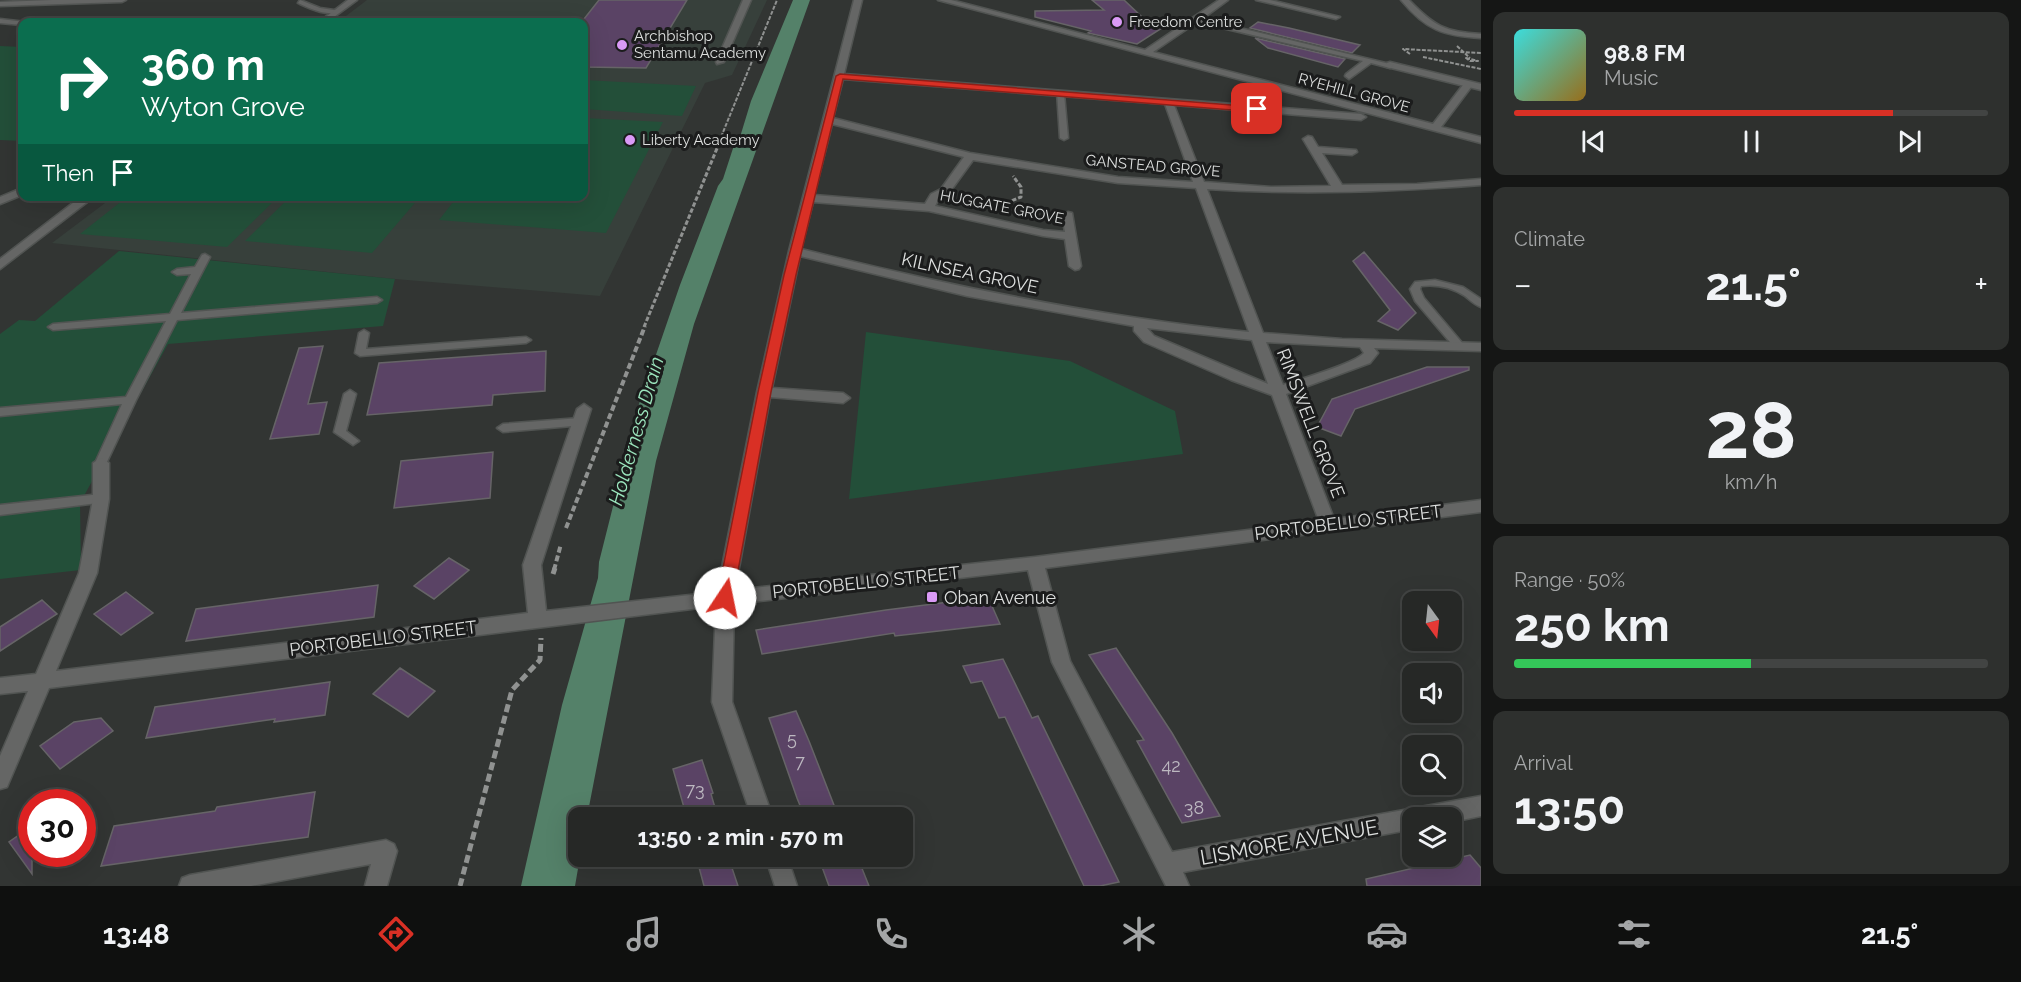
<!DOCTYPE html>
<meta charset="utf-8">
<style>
body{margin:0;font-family:Raleway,sans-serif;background:#2e302e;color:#f1f3f6;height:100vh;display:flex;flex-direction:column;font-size:22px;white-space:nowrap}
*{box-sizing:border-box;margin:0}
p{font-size:20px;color:#a4a6a7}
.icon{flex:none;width:33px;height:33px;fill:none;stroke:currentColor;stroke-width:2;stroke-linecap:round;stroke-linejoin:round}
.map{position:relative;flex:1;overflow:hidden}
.sheet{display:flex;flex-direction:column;gap:12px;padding:12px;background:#151615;width:540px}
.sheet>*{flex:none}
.top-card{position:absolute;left:18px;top:18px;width:570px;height:183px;border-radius:12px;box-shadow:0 6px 24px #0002,0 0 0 2px #424443;background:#0b6e4f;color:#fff;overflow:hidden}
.needle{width:39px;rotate:165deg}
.tools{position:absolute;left:1402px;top:591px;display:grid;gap:12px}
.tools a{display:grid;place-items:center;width:60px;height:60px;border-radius:12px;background:#262826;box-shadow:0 6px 24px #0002,0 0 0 2px #424443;font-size:30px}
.speed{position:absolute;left:18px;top:789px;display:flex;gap:12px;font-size:30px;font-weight:700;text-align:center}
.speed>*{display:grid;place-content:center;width:78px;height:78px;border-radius:50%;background:#262826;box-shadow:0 6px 24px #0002,0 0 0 2px #424443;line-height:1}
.speed .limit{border:9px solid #d22;background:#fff;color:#111}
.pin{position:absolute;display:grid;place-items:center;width:51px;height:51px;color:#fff;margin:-26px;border-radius:12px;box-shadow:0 3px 9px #0006}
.me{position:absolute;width:66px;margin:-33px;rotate:11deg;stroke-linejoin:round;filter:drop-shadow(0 0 4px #0008)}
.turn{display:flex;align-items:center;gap:21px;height:126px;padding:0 24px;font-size:27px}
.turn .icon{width:78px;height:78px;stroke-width:2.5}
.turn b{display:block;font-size:42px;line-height:51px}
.then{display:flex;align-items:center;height:57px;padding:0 24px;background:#0003;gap:12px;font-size:22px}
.big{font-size:45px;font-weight:700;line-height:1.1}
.sheet .widget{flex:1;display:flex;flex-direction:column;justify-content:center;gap:9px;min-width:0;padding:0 21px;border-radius:12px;background:#2e302e}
.sheet .dial{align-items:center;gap:0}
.dial b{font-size:78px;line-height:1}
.song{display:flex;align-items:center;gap:18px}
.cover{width:72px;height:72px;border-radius:9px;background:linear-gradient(135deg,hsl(180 70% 55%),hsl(40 70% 35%))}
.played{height:6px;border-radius:3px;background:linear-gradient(90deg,#d93025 80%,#424443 80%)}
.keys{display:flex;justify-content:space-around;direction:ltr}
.heat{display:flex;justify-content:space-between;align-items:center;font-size:33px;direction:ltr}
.charge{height:9px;border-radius:4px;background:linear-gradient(90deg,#34c759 50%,#424443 0)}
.trip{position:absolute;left:568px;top:807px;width:345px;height:60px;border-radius:12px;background:#262826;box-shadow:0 6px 24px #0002,0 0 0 2px #424443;font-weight:700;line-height:60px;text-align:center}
.tab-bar{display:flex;height:96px;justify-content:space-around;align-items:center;background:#0f100f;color:#a4a6a7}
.tab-bar .icon{width:42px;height:42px}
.tab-bar .current{color:#d93025}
.tab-bar b{font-size:27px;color:#f1f3f6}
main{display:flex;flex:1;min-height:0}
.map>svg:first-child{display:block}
.built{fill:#37403b}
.green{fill:#234f39}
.water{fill:#548169}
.building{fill:#5a4365;stroke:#666467;stroke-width:1.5}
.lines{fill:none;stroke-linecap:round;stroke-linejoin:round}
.service-casing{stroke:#515452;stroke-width:3}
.pedestrian-casing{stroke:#515452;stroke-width:3}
.minor-casing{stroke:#515452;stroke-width:3}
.tertiary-casing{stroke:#515452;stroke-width:3}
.path-far3{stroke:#909291;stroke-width:2;stroke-dasharray:4 1.5;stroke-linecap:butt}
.path-far2{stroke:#909291;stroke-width:3;stroke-dasharray:4.5 2;stroke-linecap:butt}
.path-far1{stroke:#909291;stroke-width:4;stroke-dasharray:6 3;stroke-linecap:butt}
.path{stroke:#909291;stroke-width:5;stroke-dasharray:8 4;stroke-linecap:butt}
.service{fill:#656665;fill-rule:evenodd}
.pedestrian{fill:#656665;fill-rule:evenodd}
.minor{fill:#656665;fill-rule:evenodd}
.tertiary{fill:#656665;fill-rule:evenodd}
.route{fill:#d93025;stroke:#8d1f18;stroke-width:1.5}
.poi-dot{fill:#da9af6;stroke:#1b1c1c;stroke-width:2}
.labels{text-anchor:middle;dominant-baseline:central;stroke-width:6;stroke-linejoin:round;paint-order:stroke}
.far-poi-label{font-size:15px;fill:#dddfde;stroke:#1b1c1c;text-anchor:start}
.far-street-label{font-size:15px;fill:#dddfde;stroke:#1b1c1c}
.street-label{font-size:18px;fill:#dddfde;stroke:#1b1c1c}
.poi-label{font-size:18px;fill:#dddfde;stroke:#1b1c1c;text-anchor:start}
.near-number-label{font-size:18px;fill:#bcb8c0}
.water-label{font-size:20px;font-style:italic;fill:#9ce6be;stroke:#1b1c1c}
.near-street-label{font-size:21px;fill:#dddfde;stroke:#1b1c1c}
</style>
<main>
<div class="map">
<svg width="1481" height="886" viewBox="0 0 1481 886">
<rect width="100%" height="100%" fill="#323533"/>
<path class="built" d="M367,0H767L732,75L705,83L600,296L395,279L52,243L113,197L584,196V22H338Z"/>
<path class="green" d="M0,46L22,47V141L0,140Z
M584,80L696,86L682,116L584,109Z
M584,118L663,122L606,233L439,220L457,197L584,196Z
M128,196H278V197L227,247L80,234Z
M290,197V196L420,197L372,253L245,241Z
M119,251L395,279L383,326L168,344L80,503L81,570L0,579V334L19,320L35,321Z
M866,332L1070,361L1175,411L1183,454L849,499Z"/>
<path class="water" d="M793,0H810L694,324L656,461L587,817L579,818L580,857L575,886H521L562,705L598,578L599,562L638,407L680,285L718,186L723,179L736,139L740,137L751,101Z"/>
<path class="building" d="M599,0H687L646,68L584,67V19Z
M1092,0H1124L1144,19L1141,21L1165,26L1137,44L1088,33L1091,31L1035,17V11L1104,10Z
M1258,22L1289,28L1360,45L1352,53L1250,28Z
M1255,38L1345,59L1338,67L1268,48Z
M1364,252L1416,313L1398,330L1378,321L1390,310L1353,261Z
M323,346L308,404L327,402L319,434L270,439L299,348Z
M546,351L545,391L493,395L492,405L367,415L379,363Z
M1427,367H1469V370L1355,409L1341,436L1317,427L1332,399Z
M493,452L490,498L394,508L401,461Z
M449,558L469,570L434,599L414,586Z
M378,585L374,617L186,641L196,609Z
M126,592L153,613L121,635L94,614Z
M988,597L1000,624L895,636L894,633L762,654L756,630L886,610Z
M42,600L57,614L0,651V627Z
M1116,648L1172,733L1220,816L1182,823L1137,741L1144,740L1089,655Z
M1003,659L1032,718L1038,716L1119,882L1100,886H1084L1005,717L999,718L982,681L971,683L963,666Z
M400,668L435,691L408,717L373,694Z
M330,682L325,715L274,722L275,719L146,738L155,707Z
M796,711L809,741L839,818H805L797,798L769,718Z
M101,718L113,731L60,769L40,746L74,722Z
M702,760L713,793L711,794L718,818H687L673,769Z
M315,792L308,837L101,866L114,826L215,811L217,807Z
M32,826V874L9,842Z
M1470,855L1481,868V886H1367L1366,879Z
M696,856H728L738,886H704Z
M818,856H857L869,886H829Z"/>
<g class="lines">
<defs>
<path id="service" d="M300,0L320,8L341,11C327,17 311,9 298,3Z
M1057,92L1064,94L1068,138L1064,140L1060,138Z
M205,254L210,257L181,313L377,297L382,300L377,303L177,320L136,400L105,466L101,467L95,463L122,404L0,416V408L126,397L166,321L53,330L48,327L53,324L170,314L191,274L177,275L172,272L177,269L195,267L202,255Z
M1435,280L1463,287L1481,299V307C1475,305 1470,300 1465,296C1451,287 1437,284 1421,286L1420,289L1424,298L1463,344L1464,346L1463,348H1455L1415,301L1410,289L1415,282Z
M364,330L369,333L366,349L526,337L531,340L526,343L360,356L355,353L359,333Z
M350,390L356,394L346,431L359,441L353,445L334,432L344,394Z
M580,418L586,422L584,425L503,432L497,428L503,424Z
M101,494L106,496L107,499L106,502L0,515V505Z"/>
<path id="pedestrian" d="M1390,62L1481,84V90L1387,67V63Z"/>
<path id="minor" d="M348,0H357L327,22H319Z
M743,0H751L724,62L717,64L716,62Z
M854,0H862L844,74L1361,114L1366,117L1361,120L1174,105L1204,182L1271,187L1331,186L1303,139L1308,136L1312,137L1318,147L1356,150L1357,152L1352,155L1322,153L1342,185L1417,184L1481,179V185C1390,192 1298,195 1207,189L1263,333L1342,339L1481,343V351L1374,348L1378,353L1370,363L1286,394L1334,519L1481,500V512L1045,568L1070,661L1172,852L1481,796V816L1452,822V818H1413V829L1183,872L1189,886H1166L1052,662L1028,570L734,604L732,702L773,818H752L712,702L716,606L49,688L7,787L0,789V756L28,691L0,694V678L36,674L79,573L93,499V463L101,458L109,463V499L97,573L56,671L528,613L523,565L577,409L584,404L591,409L541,565L546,611L717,592L757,392L789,251ZM843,79L1165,104L1193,182L1118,177L970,153L833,118ZM832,124L964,157L941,189L931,194L925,204L814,195ZM973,160L1118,183L1196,188L1249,332C1098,317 949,286 801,249L813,202L929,211L1043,236L1065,239L1069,266L1075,270L1079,269L1081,266L1072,213L1068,212L1062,215L1065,232L1043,230L935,206L939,198L949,193ZM800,256L967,296L1134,326V331L1144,342L1231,380L1272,395L1319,521L1035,557L735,590L770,397L843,403L850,398L843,393L772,388ZM1147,328L1252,340L1268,384L1154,336ZM1266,342L1360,347L1364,353C1354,364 1300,379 1283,385Z
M938,0H951L1145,50L1219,0H1228L1202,19L1394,65L1390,68L1371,63L1349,79L1345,76L1346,74L1363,61L1197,22L1153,52L1433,124L1463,85H1469L1471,87L1441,127L1481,137V143Z
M1256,0H1270L1340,17L1336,19Z
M1401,0H1409C1434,26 1445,32 1481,34V38C1443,36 1426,30 1401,0Z
M0,19L26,22H22V25L0,23Z
M22,188V195L0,204V197Z
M82,196H95L0,269V259Z
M386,840L394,844L397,851L387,886H365L371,864L251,886H179L182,878L190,875Z
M765,856H787L797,886H775Z"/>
<path id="tertiary" d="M52,0H126L122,2L0,6V2Z"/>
</defs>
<use href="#service" class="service-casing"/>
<use href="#pedestrian" class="pedestrian-casing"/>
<use href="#minor" class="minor-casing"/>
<use href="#tertiary" class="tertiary-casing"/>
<path class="path-far3" d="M1457,46L1470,58
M1410,54L1403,49L1481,53
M1423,57L1481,69
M1466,58L1478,61H1470Z
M719,142L777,0"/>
<path class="path-far2" d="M994,208L1021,197V187L1013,176
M644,327L720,141"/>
<path class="path-far1" d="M566,528L645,326
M554,570L561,544"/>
<path class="path" d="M553,574L555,568
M460,886L512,690L540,660L541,638"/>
<use href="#service" class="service"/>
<use href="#pedestrian" class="pedestrian"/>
<use href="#minor" class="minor"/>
<use href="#tertiary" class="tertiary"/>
</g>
<path class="route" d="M840,74L1257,107L1261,109L1257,112L843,79L796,275L771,392L733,598L730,602L725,604L719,602L717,598L758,392L784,275L836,76Z"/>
<g class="poi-dot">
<circle cx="1117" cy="22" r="6"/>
<circle cx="622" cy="45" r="6"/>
<circle cx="630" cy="140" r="6"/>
<rect x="926" y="591" width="12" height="12" rx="3"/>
</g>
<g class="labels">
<g class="far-poi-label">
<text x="1129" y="22">Freedom Centre</text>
<text x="634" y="36">Archbishop<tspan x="634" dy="17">Sentamu Academy</tspan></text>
<text x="642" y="140">Liberty Academy</text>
</g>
<g class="far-street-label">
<text transform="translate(1354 93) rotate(15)">RYEHILL GROVE</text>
<text transform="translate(1153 166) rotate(5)">GANSTEAD GROVE</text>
<text transform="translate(1002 207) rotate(11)">HUGGATE GROVE</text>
</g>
<g class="street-label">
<text transform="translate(970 273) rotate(12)">KILNSEA GROVE</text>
<text transform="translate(1311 423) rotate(69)">RIMSWELL GROVE</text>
<text transform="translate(1348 522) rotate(-7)">PORTOBELLO STREET</text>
<text transform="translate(866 582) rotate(-6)">PORTOBELLO STREET</text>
<text transform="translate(383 638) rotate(-7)">PORTOBELLO STREET</text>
</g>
<g class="poi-label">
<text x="944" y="597">Oban Avenue</text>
</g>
<g class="near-number-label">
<text x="792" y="738">5</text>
<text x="800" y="761">7</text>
<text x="1171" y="765">42</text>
<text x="695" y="789">73</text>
<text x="1194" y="807">38</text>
</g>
<g class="water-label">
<text transform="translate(636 431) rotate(-74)">Holderness Drain</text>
</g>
<g class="near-street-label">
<text transform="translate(1289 842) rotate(-10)">LISMORE AVENUE</text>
</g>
</g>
</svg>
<div class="tools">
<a><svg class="needle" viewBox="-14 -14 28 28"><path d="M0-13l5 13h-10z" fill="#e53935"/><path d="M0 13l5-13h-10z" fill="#a4a6a7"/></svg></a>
<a><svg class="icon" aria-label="sound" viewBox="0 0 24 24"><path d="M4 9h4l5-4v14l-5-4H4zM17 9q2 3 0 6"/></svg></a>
<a><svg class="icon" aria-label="search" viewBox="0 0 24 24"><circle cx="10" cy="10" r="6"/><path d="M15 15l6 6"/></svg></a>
<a><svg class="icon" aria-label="layers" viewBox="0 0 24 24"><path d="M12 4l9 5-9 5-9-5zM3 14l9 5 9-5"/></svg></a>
</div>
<div class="speed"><div class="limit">30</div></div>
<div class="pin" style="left:1257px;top:109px;background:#d93025"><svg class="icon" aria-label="arrive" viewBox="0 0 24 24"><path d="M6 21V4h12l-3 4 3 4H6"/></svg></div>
<svg class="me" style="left:725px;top:598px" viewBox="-20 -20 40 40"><circle r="19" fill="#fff"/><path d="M0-13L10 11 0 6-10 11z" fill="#d93025"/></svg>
<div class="trip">13:50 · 2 min · 570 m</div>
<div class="top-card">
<div class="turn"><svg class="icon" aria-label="right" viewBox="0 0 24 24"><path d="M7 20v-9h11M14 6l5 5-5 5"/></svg><div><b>360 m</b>Wyton Grove</div></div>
<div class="then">Then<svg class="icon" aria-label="arrive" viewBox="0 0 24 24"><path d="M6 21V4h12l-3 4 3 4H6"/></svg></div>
</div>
</div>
<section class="sheet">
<div class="widget">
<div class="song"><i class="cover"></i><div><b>98.8 FM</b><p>Music</p></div></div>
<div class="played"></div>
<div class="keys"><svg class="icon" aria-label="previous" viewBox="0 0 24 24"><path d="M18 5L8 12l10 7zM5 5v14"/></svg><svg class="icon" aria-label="pause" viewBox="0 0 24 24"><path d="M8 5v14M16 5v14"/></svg><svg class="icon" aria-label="next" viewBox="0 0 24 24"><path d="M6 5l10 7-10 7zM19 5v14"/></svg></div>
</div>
<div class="widget"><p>Climate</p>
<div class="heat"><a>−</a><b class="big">21.5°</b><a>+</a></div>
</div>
<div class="widget dial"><b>28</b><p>km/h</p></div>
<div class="widget"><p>Range · 50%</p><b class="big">250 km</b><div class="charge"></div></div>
<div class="widget"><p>Arrival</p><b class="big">13:50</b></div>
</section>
</main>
<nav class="tab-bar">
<b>13:48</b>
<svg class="icon current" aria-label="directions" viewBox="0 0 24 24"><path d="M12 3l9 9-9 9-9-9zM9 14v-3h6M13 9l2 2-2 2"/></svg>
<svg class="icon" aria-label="music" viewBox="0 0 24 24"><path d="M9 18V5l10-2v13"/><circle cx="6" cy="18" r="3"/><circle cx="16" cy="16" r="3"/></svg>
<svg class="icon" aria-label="phone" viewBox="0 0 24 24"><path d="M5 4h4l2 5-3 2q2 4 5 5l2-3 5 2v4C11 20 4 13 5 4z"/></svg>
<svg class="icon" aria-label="climate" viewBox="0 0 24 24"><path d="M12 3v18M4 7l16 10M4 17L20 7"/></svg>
<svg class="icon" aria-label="car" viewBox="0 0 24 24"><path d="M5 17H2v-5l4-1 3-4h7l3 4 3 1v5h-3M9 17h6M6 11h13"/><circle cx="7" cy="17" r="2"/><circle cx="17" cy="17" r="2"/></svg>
<svg class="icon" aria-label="filters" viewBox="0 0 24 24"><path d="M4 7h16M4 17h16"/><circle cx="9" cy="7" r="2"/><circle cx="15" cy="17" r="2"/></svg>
<b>21.5°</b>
</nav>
